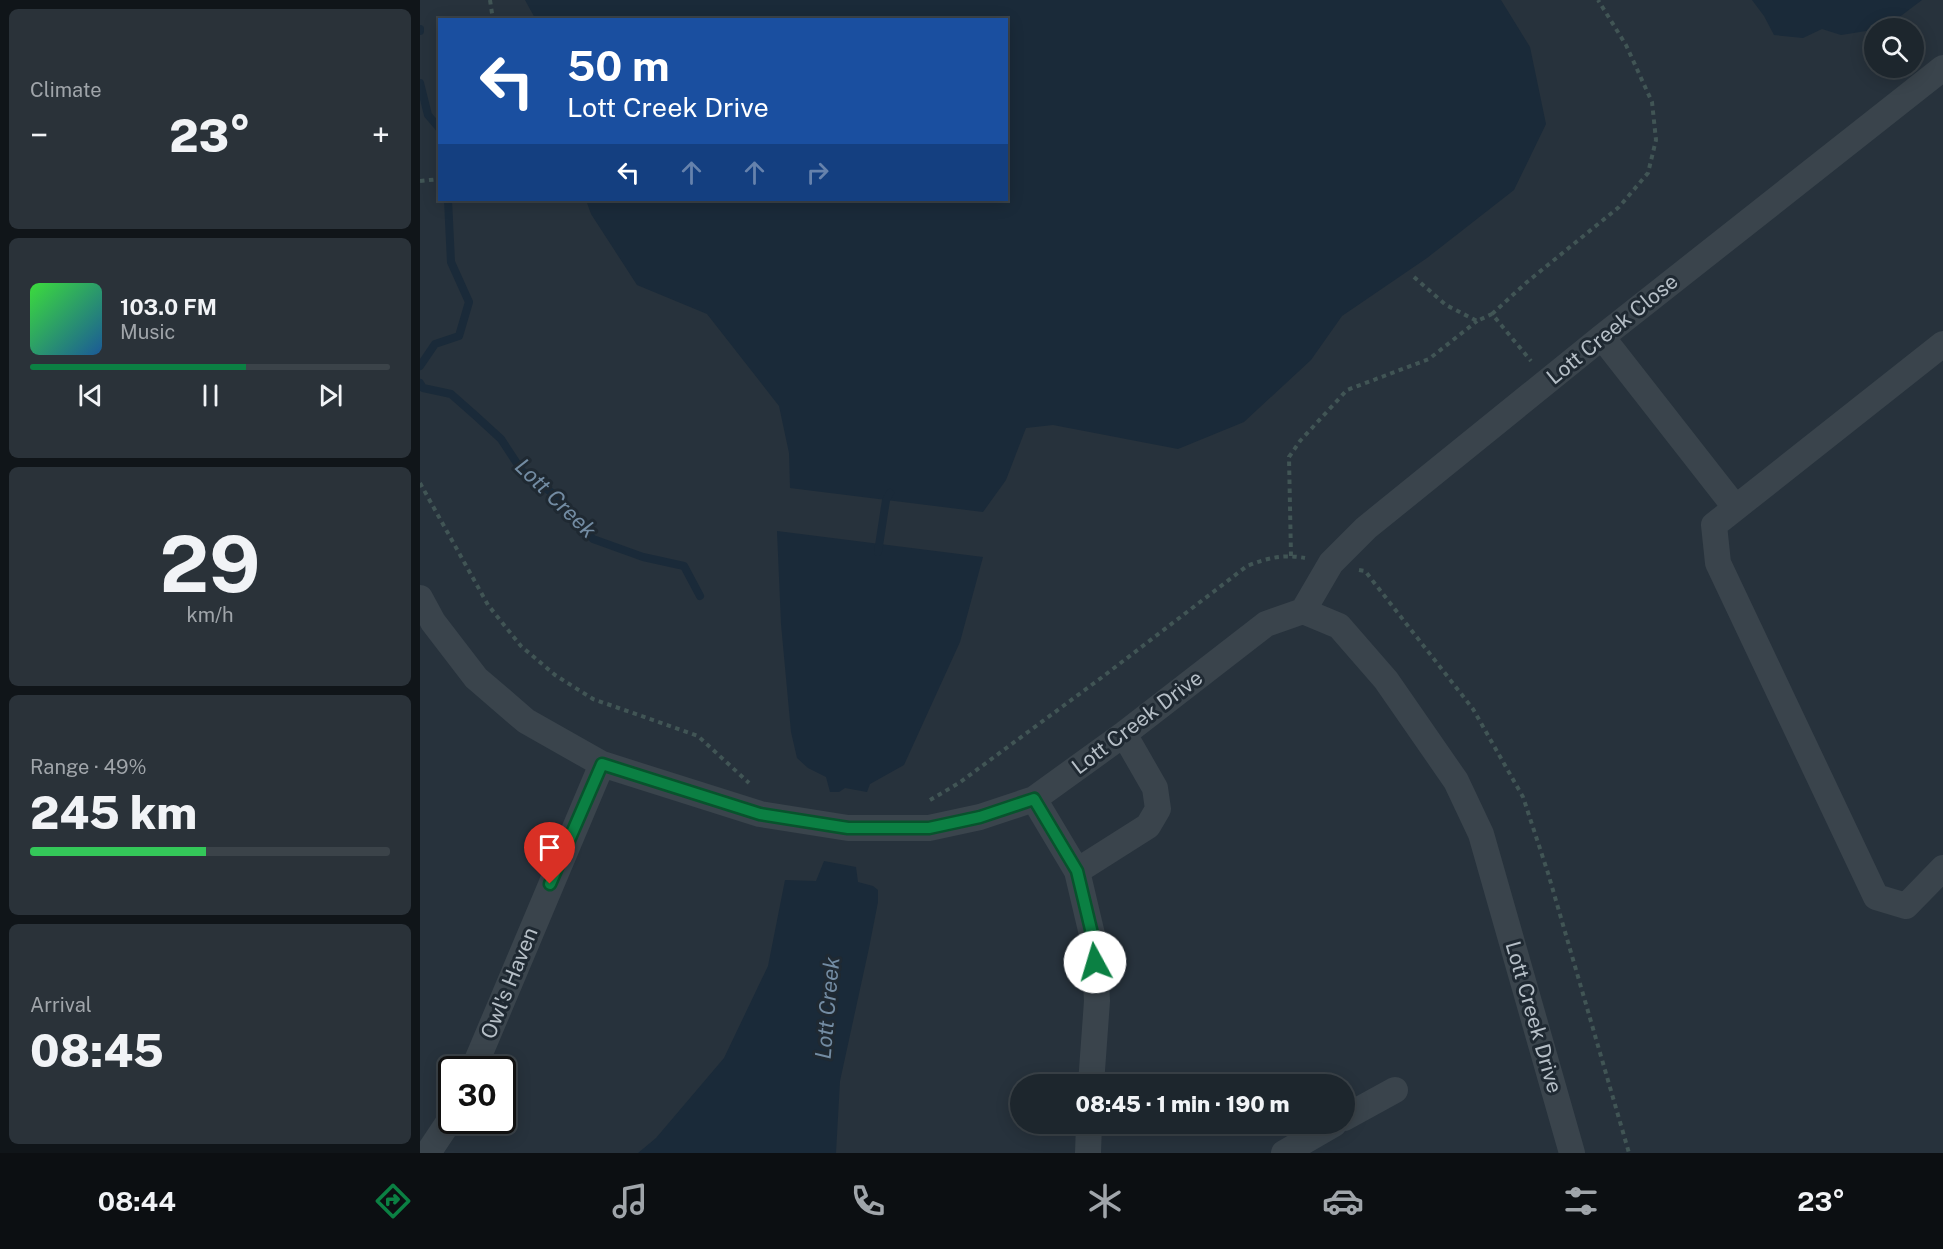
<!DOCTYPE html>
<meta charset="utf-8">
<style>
body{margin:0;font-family:"Public Sans",sans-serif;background:#2a3239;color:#f1f3f6;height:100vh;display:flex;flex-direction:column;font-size:22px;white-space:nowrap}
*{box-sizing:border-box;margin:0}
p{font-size:20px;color:#a0a5aa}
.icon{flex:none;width:33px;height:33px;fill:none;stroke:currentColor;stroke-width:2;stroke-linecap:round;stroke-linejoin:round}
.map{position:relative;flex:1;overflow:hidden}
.panel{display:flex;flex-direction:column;gap:9px;padding:9px;background:#101519;width:420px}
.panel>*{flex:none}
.top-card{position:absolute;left:18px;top:18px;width:570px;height:183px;border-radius:0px;box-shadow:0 3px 15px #0003,0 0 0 2px #3b4349;background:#1a4fa0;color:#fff;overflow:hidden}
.buttons{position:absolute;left:1444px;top:18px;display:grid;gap:12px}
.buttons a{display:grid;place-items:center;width:60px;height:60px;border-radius:50%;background:#1d262d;box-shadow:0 3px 15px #0003,0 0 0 2px #3b4349;font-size:30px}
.speed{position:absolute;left:18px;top:1056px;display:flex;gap:12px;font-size:30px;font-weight:700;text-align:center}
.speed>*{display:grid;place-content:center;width:78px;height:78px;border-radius:50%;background:#1d262d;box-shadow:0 3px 15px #0003,0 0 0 2px #3b4349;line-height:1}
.speed .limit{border:3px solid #111;border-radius:9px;background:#fff;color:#111}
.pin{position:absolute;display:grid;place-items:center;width:51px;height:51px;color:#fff;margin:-62px -26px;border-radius:50% 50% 50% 0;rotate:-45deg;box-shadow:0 0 6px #0007}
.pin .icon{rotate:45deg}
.me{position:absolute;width:66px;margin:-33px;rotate:354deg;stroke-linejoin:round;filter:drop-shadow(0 0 4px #0008)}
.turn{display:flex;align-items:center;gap:21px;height:126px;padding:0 30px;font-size:27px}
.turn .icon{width:78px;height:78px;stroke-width:2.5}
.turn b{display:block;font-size:42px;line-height:51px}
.lanes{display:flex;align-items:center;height:57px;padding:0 30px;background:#0003;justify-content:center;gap:30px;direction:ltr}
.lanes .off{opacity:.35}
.big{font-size:45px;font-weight:800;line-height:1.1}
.panel .widget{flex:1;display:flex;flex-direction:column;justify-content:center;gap:9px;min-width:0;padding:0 21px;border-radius:9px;background:#2a3239}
.panel .dial{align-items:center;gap:0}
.dial b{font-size:78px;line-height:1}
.song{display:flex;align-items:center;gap:18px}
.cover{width:72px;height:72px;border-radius:9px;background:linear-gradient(135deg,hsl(120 70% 55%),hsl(210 70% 35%))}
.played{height:6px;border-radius:3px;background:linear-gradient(90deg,#0b8043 60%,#3b4349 60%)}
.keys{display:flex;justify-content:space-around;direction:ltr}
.heat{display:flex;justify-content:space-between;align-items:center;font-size:33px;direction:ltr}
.charge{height:9px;border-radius:4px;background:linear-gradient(90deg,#34c759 49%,#3b4349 0)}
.trip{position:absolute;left:590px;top:1074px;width:345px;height:60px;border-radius:30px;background:#1d262d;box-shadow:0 3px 15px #0003,0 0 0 2px #3b4349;font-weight:800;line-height:60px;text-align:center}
.menu{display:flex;height:96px;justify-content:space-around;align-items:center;background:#0c0f12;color:#a0a5aa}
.menu .icon{width:42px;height:42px}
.menu .current{color:#0b8043}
.menu b{font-size:27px;color:#f1f3f6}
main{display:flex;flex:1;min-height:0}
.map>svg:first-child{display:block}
.water{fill:#1a2a39}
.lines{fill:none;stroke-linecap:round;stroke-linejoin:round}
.stream{stroke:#1a2a39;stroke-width:8}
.path{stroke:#415555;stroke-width:4;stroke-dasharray:4.5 4.5;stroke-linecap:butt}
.minor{stroke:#3a444c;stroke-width:26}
.route-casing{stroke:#07532c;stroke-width:15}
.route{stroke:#0b8043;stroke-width:10}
.labels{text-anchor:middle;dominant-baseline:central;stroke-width:6;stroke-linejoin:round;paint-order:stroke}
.street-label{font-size:21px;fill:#b6bfc7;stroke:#1f2932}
.water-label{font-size:22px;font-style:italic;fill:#738ca3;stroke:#1f2932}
</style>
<main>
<section class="panel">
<div class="widget"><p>Climate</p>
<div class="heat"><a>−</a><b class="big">23°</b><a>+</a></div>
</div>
<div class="widget">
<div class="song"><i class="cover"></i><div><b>103.0 FM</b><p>Music</p></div></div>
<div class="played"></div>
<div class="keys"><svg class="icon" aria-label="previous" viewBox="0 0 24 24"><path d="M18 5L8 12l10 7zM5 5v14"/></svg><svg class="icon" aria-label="pause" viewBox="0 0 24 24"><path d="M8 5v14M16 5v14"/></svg><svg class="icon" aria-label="next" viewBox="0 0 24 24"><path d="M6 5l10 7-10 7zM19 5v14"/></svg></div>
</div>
<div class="widget dial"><b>29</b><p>km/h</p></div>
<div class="widget"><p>Range · 49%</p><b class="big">245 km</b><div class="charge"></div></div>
<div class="widget"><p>Arrival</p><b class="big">08:45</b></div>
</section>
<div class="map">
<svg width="1523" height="1153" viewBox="0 0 1523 1153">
<rect width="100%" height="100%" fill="#27323c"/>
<path class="water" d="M105,0H1081L1110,47L1126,124L1094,190L1007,258L922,316L891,360L824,422L758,449L633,425L606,428L586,480L563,512L370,488L369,453L359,406L287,314L217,285L171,214L166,200H586V20H116Z
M1332,0H1502L1465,28L1421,35L1402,29L1383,38L1354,35L1344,16Z
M357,531L563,557L540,642L484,765L450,784L447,792L425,788L419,792H410L406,777L388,768L377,758L371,732L361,624Z
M404,861L436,867L438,882L453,886L458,890V902L449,948L420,1081L416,1153H218L236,1138L304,1058L348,966L365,880L396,881Z"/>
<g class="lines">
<path class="stream" d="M0,29V31
M0,83L8,115L20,129
M0,366L15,344L39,336L49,302L31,262L28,200
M0,383L3,388L31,394L57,417L81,439L102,471L139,498L173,539L223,557L264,566L280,596
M458,552L466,500L470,493"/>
<path class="path" d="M70,0L73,20
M0,181L20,179
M994,277L1026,305L1057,321L1072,314L1111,361
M1072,314L1107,282L1199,207L1228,173L1236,140L1232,102L1206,45L1178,0
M0,483L68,605L101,646L135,675L173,699L278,736L329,783
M871,556L869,457L880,441L927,390L1009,359L1057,321
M939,570L945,571L1053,709L1103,797L1128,873L1209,1153
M510,800L539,783L681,678L827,566C847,558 863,554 885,558"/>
<path class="minor" d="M1182,337L1315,507
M1523,344L1294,525L1298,563L1456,897L1486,906L1523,868
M0,598L13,622L56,678L106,721L182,764L340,814L428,828H509L560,817L614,799L704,734L846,624L883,611L919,626L966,680L1036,781L1061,834L1152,1153
M883,611L911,563L946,528L1182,337L1523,68
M614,799L657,871L674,943L677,1001L671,1084
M657,871L728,826L738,809L735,788L704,734
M53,1070L182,764
M924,1118L975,1090
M8,1153L32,1117
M668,1153L669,1124
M864,1153L914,1124"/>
</g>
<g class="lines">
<defs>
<path id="route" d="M130,884L182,764L340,814L428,828H509L560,817L614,799L657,871L674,942L675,962"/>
</defs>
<use href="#route" class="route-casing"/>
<use href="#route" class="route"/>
</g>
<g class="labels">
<g class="street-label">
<text transform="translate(1192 329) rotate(-39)">Lott Creek Close</text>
<text transform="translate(717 722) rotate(-37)">Lott Creek Drive</text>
<text transform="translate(89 983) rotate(-68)">Owl's Haven</text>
<text transform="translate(1114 1017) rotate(74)">Lott Creek Drive</text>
</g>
<g class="water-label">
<text transform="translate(136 498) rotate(44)">Lott Creek</text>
<text transform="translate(407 1008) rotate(-85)">Lott Creek</text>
</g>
</g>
</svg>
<div class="buttons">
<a><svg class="icon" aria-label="search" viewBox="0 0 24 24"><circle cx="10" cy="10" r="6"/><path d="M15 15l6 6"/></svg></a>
</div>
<div class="speed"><div class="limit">30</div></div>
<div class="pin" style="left:130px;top:884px;background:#d93025"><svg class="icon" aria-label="arrive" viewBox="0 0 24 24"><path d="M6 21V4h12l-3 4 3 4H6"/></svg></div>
<svg class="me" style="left:675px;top:962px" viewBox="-20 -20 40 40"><circle r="19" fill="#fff"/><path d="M0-13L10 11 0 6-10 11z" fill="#0b8043"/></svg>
<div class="trip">08:45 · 1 min · 190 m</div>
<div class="top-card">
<div class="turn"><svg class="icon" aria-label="left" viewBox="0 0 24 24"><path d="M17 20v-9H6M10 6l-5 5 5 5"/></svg><div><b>50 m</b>Lott Creek Drive</div></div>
<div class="lanes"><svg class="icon" aria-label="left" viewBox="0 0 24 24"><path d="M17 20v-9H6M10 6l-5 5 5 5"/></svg><svg class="icon off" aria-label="ahead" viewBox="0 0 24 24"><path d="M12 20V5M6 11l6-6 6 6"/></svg><svg class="icon off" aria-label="ahead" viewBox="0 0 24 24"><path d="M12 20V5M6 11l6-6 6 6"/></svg><svg class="icon off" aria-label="right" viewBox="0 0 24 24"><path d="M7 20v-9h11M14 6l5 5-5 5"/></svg></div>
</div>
</div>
</main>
<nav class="menu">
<b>08:44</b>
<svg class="icon current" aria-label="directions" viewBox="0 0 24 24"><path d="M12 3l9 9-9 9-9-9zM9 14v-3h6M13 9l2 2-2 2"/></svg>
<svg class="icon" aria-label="music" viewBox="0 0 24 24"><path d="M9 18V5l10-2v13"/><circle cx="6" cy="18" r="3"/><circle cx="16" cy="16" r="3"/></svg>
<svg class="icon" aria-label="phone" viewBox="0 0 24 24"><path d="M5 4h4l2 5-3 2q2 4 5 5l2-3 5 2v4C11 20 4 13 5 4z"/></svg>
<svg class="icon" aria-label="climate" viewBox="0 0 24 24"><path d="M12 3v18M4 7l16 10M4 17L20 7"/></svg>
<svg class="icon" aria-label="car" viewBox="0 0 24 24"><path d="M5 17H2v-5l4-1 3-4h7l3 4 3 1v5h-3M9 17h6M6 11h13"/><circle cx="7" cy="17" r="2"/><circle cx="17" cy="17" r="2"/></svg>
<svg class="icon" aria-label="filters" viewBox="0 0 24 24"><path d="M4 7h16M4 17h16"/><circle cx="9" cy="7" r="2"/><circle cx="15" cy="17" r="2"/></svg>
<b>23°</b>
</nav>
